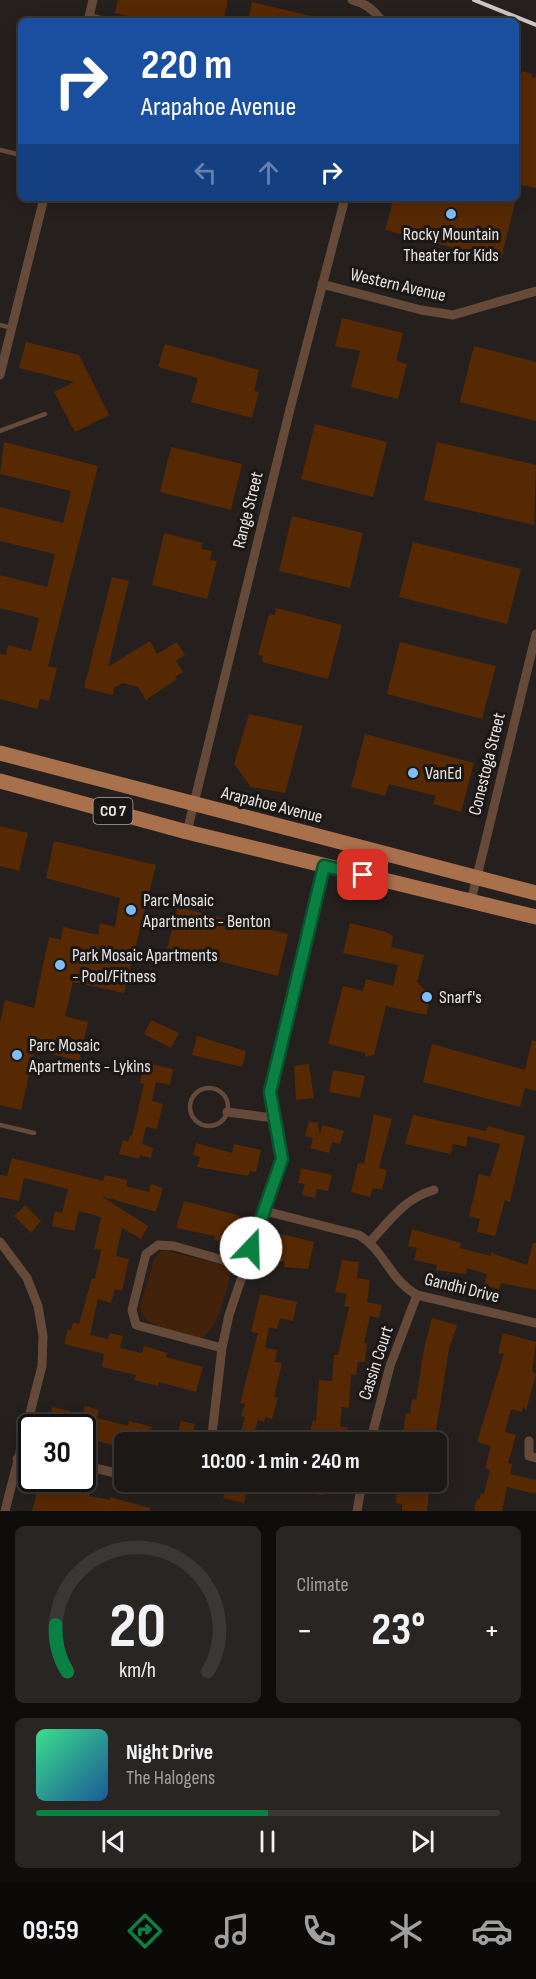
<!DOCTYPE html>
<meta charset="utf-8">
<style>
body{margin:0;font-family:"Sofia Sans Condensed",sans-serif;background:#292523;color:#f1f3f6;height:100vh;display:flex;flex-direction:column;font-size:22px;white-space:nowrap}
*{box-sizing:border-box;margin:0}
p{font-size:20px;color:#a0a0a1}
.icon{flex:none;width:33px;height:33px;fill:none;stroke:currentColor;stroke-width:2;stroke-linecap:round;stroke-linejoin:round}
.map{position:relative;height:1511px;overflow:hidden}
.drawer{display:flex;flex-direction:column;gap:15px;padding:15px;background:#0f0d0c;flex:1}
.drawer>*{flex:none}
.banner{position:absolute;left:18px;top:18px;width:501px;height:183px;border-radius:9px;box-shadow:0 3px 15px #0003,0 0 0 2px #3a3735;background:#1a4fa0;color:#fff;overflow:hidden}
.speed{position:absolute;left:18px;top:1414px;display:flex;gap:12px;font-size:30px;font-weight:700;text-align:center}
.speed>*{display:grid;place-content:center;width:78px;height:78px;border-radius:50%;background:#1c1816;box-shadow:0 3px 15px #0003,0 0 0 2px #3a3735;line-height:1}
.speed .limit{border:3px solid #111;border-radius:9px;background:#fff;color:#111}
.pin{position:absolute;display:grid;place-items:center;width:51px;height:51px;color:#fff;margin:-26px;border-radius:12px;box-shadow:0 3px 9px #0006}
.me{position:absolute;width:66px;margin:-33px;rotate:21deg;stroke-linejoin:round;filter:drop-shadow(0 0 4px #0008)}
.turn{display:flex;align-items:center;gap:21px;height:126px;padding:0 24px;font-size:27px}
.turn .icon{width:78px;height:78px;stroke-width:2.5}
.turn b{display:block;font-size:42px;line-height:51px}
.lanes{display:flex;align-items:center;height:57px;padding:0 24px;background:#0003;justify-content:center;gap:30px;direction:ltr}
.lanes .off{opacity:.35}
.big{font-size:45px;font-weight:700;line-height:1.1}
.drawer .card{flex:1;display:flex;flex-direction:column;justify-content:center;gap:9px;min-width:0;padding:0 21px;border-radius:9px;background:#292523}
.drawer .dial{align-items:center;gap:0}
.dial svg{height:156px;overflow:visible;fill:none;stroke:#3a3735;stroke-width:7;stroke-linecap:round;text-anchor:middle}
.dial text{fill:#f1f3f6;stroke:none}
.song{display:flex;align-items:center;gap:18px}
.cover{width:72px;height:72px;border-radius:9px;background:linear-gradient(135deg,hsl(150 70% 55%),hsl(210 70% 35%))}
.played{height:6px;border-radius:3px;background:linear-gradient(90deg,#0b8043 50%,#3a3735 50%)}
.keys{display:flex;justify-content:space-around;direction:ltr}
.heat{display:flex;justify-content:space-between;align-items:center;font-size:33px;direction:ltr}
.drawer .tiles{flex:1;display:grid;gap:15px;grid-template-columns:1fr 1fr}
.card:last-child{grid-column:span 2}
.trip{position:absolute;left:114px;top:1432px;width:333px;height:60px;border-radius:9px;background:#1c1816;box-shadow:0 3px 15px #0003,0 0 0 2px #3a3735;font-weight:700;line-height:60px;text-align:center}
.dock{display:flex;height:96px;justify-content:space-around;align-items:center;background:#0b0a09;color:#a0a0a1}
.dock .icon{width:42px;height:42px}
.dock .selected{color:#0b8043}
.dock b{font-size:27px;color:#f1f3f6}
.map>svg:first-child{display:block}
.green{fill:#42220b}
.building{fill:#572903}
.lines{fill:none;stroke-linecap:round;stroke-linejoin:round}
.lane{stroke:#654a39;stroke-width:4.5}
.street{stroke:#654a39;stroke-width:9}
.primary{stroke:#a8714c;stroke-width:15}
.rail{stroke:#cac7c6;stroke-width:4}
.route-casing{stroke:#07532c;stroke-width:15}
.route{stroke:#0b8043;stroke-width:10}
.poi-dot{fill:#7ebdf9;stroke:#1b1715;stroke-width:2}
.labels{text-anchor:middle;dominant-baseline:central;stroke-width:6;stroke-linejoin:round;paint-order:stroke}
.shield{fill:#1b1715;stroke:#aaa7a6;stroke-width:1.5}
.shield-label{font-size:16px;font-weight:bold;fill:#e8e5e4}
.poi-label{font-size:18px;fill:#e8e5e4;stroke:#1b1715;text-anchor:start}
.street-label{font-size:18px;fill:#e8e5e4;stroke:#1b1715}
</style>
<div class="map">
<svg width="536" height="1511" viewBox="0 0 536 1511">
<rect width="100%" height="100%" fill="#25201e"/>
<path class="green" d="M162,1251H168L233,1268C226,1287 219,1332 200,1338C180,1332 146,1331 140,1307L154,1259Z"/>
<path class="building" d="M118,0H228L223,21H147L115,13Z
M252,2L315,17V21H248Z
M522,71L532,74L531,77L536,78V188L516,184V74L521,75Z
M394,198H516L501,260L385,230Z
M342,318L403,333L396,361L407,364L398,399L351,387L360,351L335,346Z
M26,342L79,355L109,415L75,432L54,392L74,382L19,368Z
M165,344L259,370L254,391L259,392L252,418L191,402L198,378L158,367Z
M474,346L536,362V421L460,402Z
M315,424L387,442L373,497L301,479Z
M4,442L98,466L48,666L57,668L49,701L40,699L37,709L0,699V654L6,655L8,645L31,651L39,618L0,608V575L47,587L55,554L0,541V507L63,523L71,491L0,474Z
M437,442L536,465L534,525L424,500Z
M171,447L242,464L231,510L160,492Z
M292,516L363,533L350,588L279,571Z
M164,533L203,543L201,549L212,551L210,560L217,561L207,599L152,585Z
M413,542L521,569L507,624L399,597Z
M112,577L129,581L108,667L150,641L157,654L177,642L185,655L176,661L183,672L175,677L177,679L146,700L138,687L122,683L114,688L113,695L84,688Z
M276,608L342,625L328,679L262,662L263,656L258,655L269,614L275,615Z
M400,642L496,666L482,719L387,694Z
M249,714L303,726L285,793L251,787L234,764Z
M365,734L474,763L461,812L433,804L436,796L389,784L385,796L351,787Z
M0,826L28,833L19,871L0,866Z
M54,841L156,865L124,993L73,982L65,1016L88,1022L79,1061L35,1050L21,1110L0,1105V1023L5,1000L34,1008L49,937L61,940L63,927L98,935L100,923L115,927L120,898L46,878Z
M178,907L288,934L278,976L167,948Z
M350,923L386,932L393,936L391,947L424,955L417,982L431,996L426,1015L386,1006L374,1055L365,1057V1053L328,1044L343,986L363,991L366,979L393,986L398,965L343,953Z
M151,1020L179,1033L171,1048L144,1034Z
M197,1036L246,1051L242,1067L192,1055Z
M532,1040L536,1041V1091L525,1088L520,1107L423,1082L432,1044L525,1070Z
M137,1061L173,1069L170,1085L156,1082L152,1101L163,1104L157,1129L146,1127L142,1144L153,1148L151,1158L140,1155L139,1159L119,1154L123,1140L128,1142L130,1135L132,1136L144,1084L140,1083L142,1073L134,1072Z
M309,1064L314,1098L296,1100L294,1066Z
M333,1070L365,1076L360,1098L329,1092Z
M374,1114L392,1119L379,1168L387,1170L382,1190L373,1188L370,1197L351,1192L358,1163L364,1164Z
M413,1115L486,1131L488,1126L525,1136L510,1202L505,1200L495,1236L477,1232L480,1219L469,1216L479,1174L490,1177L500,1144L468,1136L466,1147L453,1144L451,1154L405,1144Z
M317,1120L320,1135L322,1125L344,1131L340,1144L332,1142L329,1153L310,1148L313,1138L305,1136L309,1121L316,1123Z
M196,1143L232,1153L234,1144L261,1150L256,1172L250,1171L248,1176L197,1167L200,1157L193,1155Z
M12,1158L103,1181L105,1175L128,1180L126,1186L149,1192L151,1184L163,1188L156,1212L101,1196L148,1226L141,1239L122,1228L116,1256L129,1259L122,1291L115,1289L111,1303L98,1299L90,1335L108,1339L110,1333L123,1336L120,1348L142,1353L144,1346L167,1353L166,1357L203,1367L196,1392L159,1382L158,1386L134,1380L136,1375L102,1367L104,1354L64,1344L68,1329L71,1330L73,1322L79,1324L92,1278L95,1279L101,1250L94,1249L101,1217L79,1211L74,1231L52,1226L55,1211L62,1213L68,1189L24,1178L19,1201L0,1197V1175L7,1176Z
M301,1168L332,1175L328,1191L317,1189L315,1198L302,1195L305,1184L298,1183Z
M184,1201L241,1216L239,1226L233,1225L230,1239L224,1238L223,1242L214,1240L215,1236L176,1228Z
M25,1205L41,1221L31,1233L14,1216Z
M412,1229L461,1243L460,1248L491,1256V1253L527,1265L533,1243H536V1290L501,1283L499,1289L484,1285L487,1274L467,1268L466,1274L436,1270L437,1265L414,1260L417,1248L408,1246Z
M282,1234L314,1242L308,1269L284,1267L285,1262L276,1260Z
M342,1260L359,1262L357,1278L370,1280L367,1302L382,1305L379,1318L370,1316L364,1343H367L365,1362H358L356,1375L351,1374L349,1408L342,1407L340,1426L348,1428L344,1443H312L314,1434L310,1433L313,1420L316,1421L319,1380L332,1381L334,1355H338L349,1307L344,1306L347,1294L335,1292Z
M260,1294L297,1302L293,1321L280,1318L277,1329L269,1327L265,1348L277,1350L275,1362L282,1363L274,1397L278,1398L272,1419L265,1417L264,1422L258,1420L251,1443H238L245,1417L241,1416L245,1404L240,1403L258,1333L251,1332Z
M432,1318L457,1325L449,1349L434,1443H402L406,1413L410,1414L412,1399L416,1400L424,1349Z
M503,1333L536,1342L532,1371L536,1374L526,1410L523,1406L522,1412L511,1409L505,1432L516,1435L508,1463L512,1464L510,1474L536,1480V1494L507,1487L502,1511H474L477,1499L479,1500L481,1493L484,1494L490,1470L485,1468L491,1446L477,1442L504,1354L498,1353Z
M85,1406L99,1410L97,1418L128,1426L129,1421L152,1427L150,1432L176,1439L181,1421L195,1424L190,1443H124V1448L91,1439L94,1425L81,1422Z
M52,1407L71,1411L67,1428H48Z
M228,1482H249L244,1503L223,1498Z
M295,1482H325L324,1495L294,1492Z
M49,1484L74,1490V1486L90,1490L89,1496L110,1500V1497L150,1508V1511H32L38,1489L47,1491Z
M397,1489L429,1492L427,1511H402V1504L396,1503Z"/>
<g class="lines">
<path class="lane" d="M89,15L112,21
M0,150L21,155
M0,325L12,328
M0,431L45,414
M190 1107a19 19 0 1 1 38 0a19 19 0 1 1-38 0Z
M0,1125L34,1133"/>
<path class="street" d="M352,0C366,4 373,9 382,21
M88,21L93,0
M322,284L421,310L453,315L536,291
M0,375L44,198
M187,832L290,409L345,198
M471,901L536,634
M227,1112L273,1118
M265,1211L359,1235C385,1251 389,1279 417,1295L536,1323
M0,1242L27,1278L38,1306L43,1336L42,1366L5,1511
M370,1242C390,1220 405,1198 434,1190
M222,1348L136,1325L132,1310L146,1254L158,1245L174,1246L244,1266
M529,1441V1456L536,1458
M211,1443L222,1348L229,1315L282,1159L270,1092L324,866
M370,1443L390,1366L417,1295
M17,1459L32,1460
M82,1465L124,1475
M140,1482L168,1488L187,1482
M357,1511L362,1482"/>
<path class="primary" d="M0,753L536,893
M0,781L187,832L536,917"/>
<path class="rail" d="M474,0L536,25"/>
</g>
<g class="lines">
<defs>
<path id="route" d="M251,1248L282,1159L270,1092L324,866L363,875"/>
</defs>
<use href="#route" class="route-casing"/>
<use href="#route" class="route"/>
</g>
<g class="poi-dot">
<circle cx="451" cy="214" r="6"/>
<circle cx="413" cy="773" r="6"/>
<circle cx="131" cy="910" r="6"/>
<circle cx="60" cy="965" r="6"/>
<circle cx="427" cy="997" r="6"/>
<circle cx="17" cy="1055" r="6"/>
</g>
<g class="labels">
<rect class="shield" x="93.5" y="798" width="39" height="26" rx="4.5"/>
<g class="shield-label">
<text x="113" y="811">CO 7</text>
</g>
<g class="poi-label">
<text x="451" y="234" text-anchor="middle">Rocky Mountain<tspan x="451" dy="21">Theater for Kids</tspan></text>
<text x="425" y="773">VanEd</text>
<text x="143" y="900">Parc Mosaic<tspan x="143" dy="21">Apartments - Benton</tspan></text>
<text x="72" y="955">Park Mosaic Apartments<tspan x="72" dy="21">- Pool/Fitness</tspan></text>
<text x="439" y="997">Snarf's</text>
<text x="29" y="1045">Parc Mosaic<tspan x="29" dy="21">Apartments - Lykins</tspan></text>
</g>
<g class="street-label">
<text transform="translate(398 285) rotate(13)">Western Avenue</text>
<text transform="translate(248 510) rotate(-76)">Range Street</text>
<text transform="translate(487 764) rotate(-76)">Conestoga Street</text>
<text transform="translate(272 805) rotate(14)">Arapahoe Avenue</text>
<text transform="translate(462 1288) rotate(14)">Gandhi Drive</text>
<text transform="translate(376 1363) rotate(-72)">Cassin Court</text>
</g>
</g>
</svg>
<div class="speed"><div class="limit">30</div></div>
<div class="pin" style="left:363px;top:875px;background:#d93025"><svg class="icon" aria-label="arrive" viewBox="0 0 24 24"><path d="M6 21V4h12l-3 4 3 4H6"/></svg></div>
<svg class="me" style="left:251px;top:1248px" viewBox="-20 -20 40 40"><circle r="19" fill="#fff"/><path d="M0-13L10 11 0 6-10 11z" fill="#0b8043"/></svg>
<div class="trip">10:00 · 1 min · 240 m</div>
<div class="banner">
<div class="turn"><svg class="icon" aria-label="right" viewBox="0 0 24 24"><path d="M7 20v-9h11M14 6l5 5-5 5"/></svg><div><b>220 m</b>Arapahoe Avenue</div></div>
<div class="lanes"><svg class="icon off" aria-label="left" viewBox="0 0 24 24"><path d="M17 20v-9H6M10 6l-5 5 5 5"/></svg><svg class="icon off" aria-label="ahead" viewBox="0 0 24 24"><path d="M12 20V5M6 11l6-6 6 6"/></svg><svg class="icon" aria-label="right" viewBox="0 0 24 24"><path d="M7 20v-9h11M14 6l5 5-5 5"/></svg></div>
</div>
</div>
<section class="drawer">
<div class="tiles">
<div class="card dial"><svg viewBox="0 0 100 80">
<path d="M14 69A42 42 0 1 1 86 69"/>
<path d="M14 69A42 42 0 0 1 8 45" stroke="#0b8043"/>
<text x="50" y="56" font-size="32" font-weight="700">20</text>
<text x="50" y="72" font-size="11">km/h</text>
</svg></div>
<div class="card"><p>Climate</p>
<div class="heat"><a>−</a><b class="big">23°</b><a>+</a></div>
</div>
<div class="card">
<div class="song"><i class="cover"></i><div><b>Night Drive</b><p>The Halogens</p></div></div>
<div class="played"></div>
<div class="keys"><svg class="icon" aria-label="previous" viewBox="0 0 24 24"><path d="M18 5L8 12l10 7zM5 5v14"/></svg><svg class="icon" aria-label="pause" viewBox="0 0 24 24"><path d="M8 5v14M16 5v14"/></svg><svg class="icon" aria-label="next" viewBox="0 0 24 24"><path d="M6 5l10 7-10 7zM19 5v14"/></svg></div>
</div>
</div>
</section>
<nav class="dock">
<b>09:59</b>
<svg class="icon selected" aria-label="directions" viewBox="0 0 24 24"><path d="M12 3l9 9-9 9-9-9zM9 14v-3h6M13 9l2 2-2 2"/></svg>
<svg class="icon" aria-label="music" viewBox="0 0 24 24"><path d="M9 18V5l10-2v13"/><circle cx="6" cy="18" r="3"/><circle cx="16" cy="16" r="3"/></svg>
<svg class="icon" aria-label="phone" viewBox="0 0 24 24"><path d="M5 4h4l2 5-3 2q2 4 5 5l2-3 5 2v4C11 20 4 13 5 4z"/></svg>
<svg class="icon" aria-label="climate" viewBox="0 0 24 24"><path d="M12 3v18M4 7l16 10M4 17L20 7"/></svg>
<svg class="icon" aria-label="car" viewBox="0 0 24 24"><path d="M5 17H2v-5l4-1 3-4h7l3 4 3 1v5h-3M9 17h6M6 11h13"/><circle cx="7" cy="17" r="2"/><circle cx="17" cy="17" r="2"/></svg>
</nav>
